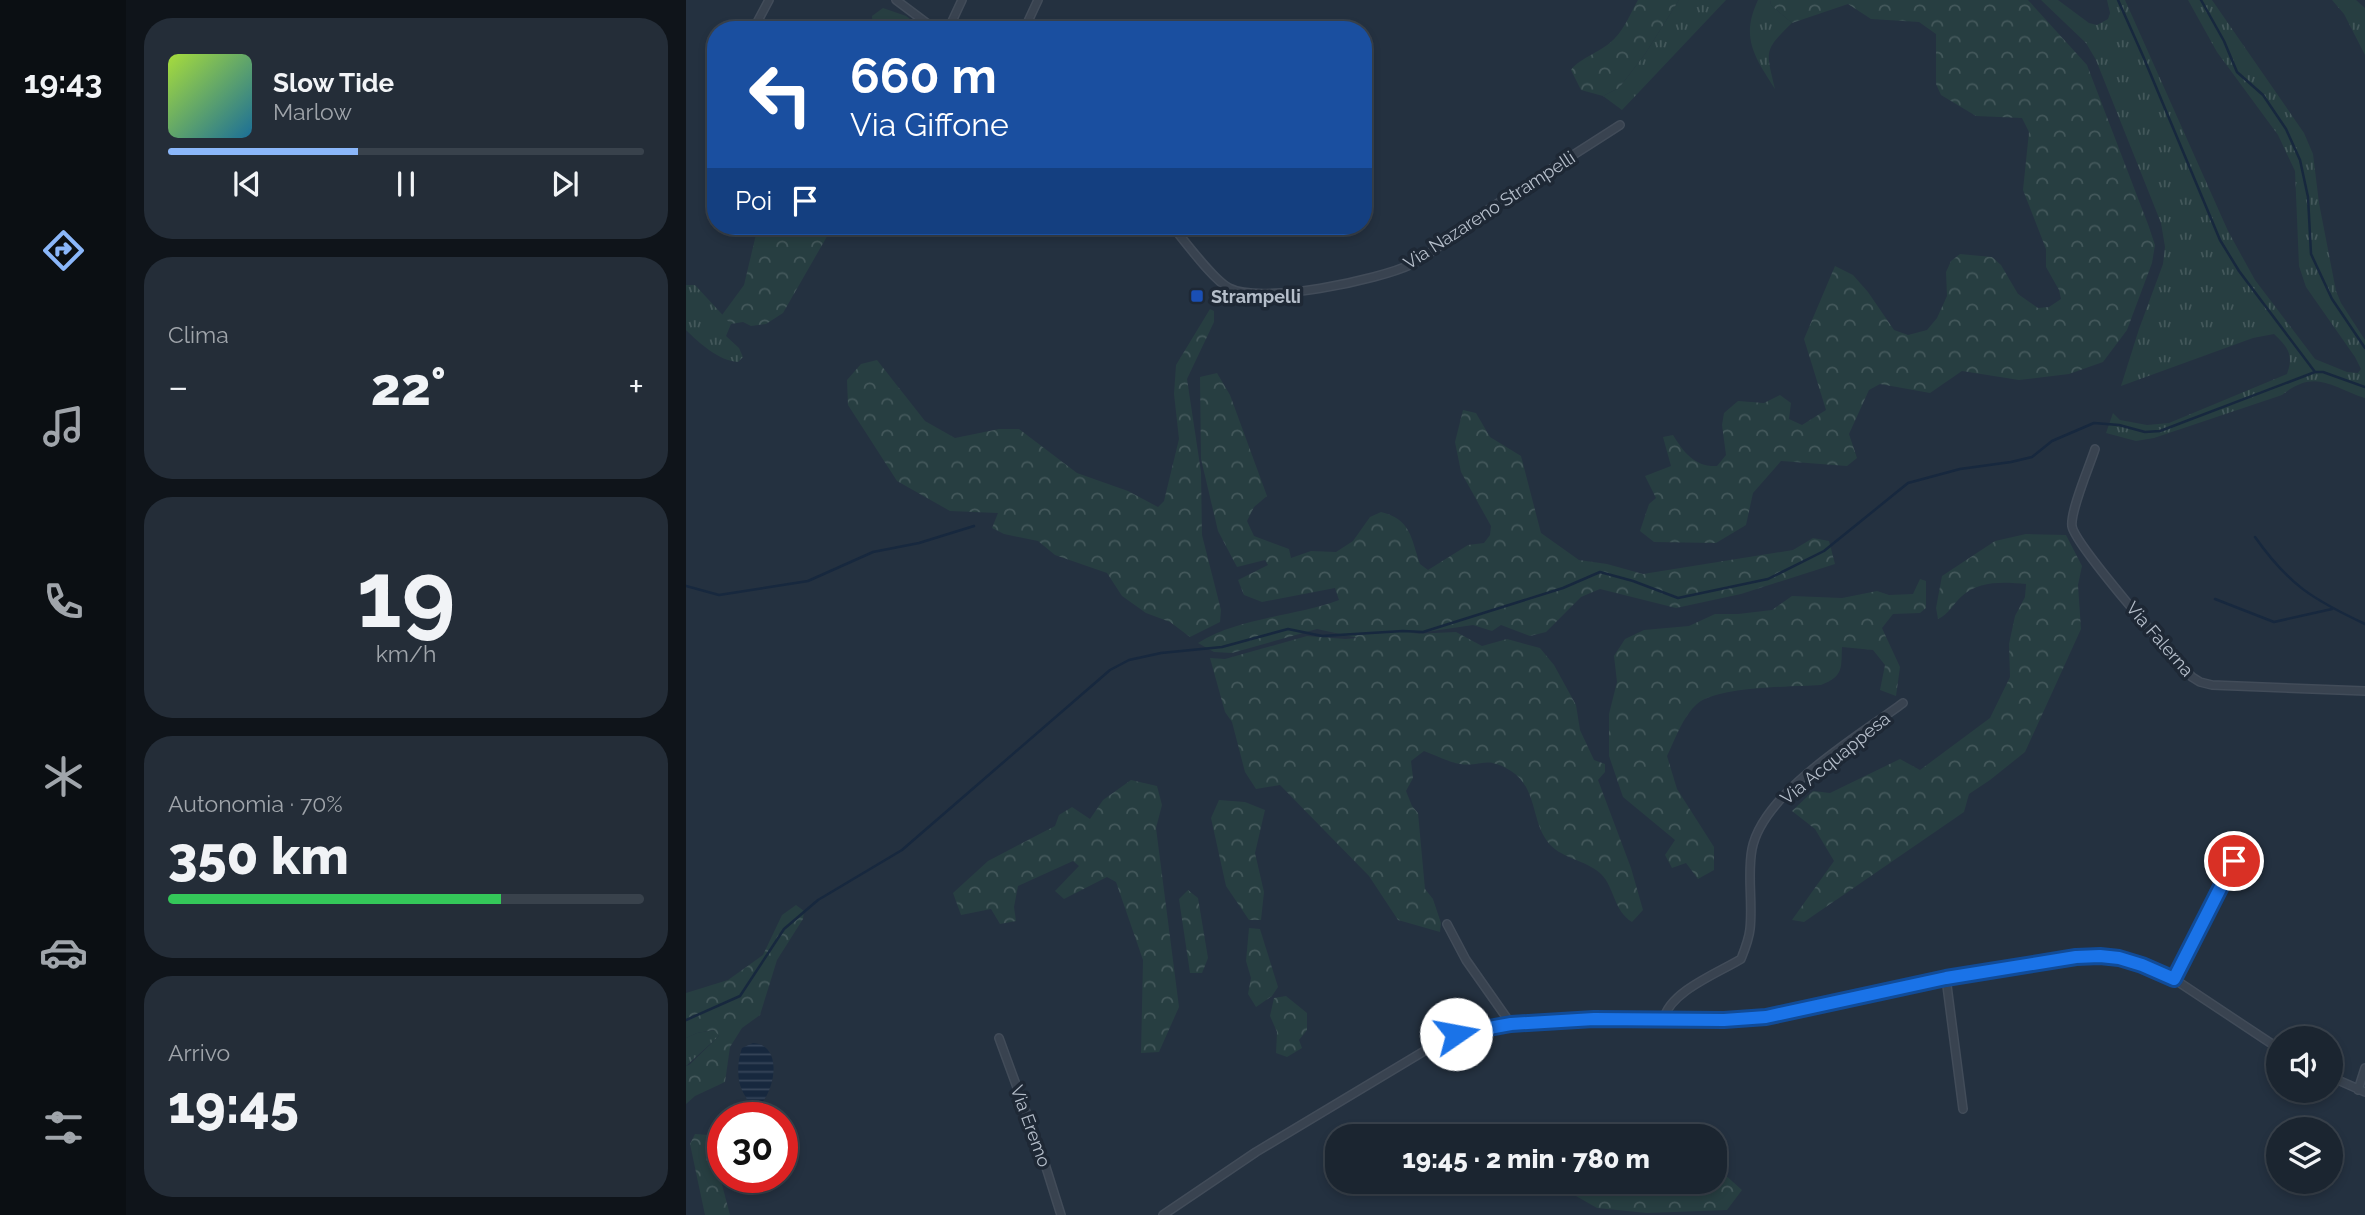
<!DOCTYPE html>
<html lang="it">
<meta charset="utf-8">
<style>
body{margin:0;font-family:Raleway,sans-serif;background:#242d38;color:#f1f3f6;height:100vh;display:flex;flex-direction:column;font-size:26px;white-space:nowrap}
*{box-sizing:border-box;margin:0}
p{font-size:23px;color:#a0a5ab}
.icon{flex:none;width:38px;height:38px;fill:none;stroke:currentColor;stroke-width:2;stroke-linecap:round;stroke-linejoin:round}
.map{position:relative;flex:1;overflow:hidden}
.side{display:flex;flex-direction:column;gap:18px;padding:18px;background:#0f141a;width:560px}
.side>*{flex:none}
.top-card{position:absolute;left:21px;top:21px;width:665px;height:214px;border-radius:28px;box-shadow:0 4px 10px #0003,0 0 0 2px #39424c;background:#1a4fa0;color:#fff;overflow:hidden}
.fabs{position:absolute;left:1580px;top:1026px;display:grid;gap:14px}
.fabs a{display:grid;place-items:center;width:77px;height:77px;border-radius:50%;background:#1b2530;box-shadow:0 4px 10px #0003,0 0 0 2px #39424c;font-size:35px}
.speed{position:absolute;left:21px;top:1102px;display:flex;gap:14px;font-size:35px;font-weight:700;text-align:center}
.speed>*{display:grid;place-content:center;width:91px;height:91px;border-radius:50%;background:#1b2530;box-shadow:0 4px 10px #0003,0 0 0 2px #39424c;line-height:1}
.speed .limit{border:10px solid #d22;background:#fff;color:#111}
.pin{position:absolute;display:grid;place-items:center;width:60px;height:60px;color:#fff;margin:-30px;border:4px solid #fff;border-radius:50%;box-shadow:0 2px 7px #0007}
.me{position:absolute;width:77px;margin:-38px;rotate:78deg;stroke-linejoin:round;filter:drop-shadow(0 0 5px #0008)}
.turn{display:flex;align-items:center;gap:24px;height:147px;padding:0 28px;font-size:32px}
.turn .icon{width:91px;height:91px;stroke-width:2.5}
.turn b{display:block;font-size:49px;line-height:60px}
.then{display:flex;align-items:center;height:66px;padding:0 28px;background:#0003;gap:14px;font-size:26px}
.big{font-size:52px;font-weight:800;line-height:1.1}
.side .tile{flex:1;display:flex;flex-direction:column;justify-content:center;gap:10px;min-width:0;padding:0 24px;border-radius:28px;background:#242d38}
.side .dial{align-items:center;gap:0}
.dial b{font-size:91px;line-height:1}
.song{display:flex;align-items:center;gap:21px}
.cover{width:84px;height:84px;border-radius:10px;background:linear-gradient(135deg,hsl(80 70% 55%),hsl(200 70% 35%))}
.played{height:7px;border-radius:4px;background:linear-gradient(90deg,#8bb7fa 40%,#39424c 40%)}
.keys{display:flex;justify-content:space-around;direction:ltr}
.heat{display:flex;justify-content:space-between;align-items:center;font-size:38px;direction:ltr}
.charge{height:10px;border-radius:5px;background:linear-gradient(90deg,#34c759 70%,#39424c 0)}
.trip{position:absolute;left:639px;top:1124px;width:402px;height:70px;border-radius:28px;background:#1b2530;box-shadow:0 4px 10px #0003,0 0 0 2px #39424c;font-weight:800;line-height:70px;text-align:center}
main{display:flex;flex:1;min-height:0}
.tab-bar{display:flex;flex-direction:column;width:126px;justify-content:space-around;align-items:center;background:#0b0f13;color:#a0a5ab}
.tab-bar .icon{width:49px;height:49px}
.tab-bar .current{color:#8bb7fa}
.tab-bar b{font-size:32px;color:#f1f3f6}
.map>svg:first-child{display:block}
.grass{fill:url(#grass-tufts)}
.forest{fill:url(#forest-crowns)}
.water{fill:url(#water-rules)}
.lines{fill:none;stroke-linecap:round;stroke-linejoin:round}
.stream{stroke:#17283e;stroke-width:2.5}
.minor-casing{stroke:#424c59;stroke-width:10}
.minor{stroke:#394350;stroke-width:7}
.route-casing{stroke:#114b97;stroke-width:18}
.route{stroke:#1a73e8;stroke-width:12}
.transit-dot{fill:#1a4fb4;stroke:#1e2835;stroke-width:2.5}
.labels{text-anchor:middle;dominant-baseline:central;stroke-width:7;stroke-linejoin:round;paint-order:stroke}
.street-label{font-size:18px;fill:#b5beca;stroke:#1e2835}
.poi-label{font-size:18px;font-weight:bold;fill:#b5beca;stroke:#1e2835;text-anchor:start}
</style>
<main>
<nav class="tab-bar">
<b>19:43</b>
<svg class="icon current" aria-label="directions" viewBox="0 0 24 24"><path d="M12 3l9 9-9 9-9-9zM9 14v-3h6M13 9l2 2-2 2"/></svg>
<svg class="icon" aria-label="music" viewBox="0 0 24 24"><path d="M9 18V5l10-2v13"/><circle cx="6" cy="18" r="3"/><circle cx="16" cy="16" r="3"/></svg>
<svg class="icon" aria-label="phone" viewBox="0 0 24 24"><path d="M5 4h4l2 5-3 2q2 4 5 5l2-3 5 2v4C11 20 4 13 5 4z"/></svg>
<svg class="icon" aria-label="climate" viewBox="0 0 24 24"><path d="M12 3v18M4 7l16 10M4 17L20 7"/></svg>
<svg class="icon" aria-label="car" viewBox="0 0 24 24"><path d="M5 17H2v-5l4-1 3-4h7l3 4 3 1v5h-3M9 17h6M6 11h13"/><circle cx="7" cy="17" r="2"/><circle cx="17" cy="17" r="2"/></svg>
<svg class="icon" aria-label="filters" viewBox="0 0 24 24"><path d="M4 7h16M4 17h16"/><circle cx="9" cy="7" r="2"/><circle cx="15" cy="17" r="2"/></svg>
</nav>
<section class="side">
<div class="tile">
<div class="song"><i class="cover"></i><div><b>Slow Tide</b><p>Marlow</p></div></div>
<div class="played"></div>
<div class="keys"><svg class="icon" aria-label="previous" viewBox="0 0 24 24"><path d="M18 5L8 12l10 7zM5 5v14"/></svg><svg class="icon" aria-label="pause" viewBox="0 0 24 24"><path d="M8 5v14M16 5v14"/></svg><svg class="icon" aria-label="next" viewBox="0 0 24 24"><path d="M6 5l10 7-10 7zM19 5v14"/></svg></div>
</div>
<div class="tile"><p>Clima</p>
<div class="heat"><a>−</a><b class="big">22°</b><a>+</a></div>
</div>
<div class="tile dial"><b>19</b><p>km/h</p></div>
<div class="tile"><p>Autonomia · 70%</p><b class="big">350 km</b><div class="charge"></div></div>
<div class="tile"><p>Arrivo</p><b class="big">19:45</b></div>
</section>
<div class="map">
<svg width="1679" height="1215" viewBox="0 0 1679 1215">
<defs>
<pattern id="grass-tufts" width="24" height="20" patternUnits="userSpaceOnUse" patternTransform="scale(1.75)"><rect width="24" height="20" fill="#273e41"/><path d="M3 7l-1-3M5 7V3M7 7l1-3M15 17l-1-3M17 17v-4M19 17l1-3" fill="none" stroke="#44585b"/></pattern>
<pattern id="forest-crowns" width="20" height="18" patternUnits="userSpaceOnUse" patternTransform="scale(1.75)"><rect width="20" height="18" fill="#273e41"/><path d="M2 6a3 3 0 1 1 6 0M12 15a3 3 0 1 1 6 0" fill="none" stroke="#44585b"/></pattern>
<pattern id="water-rules" width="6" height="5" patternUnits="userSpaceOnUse" patternTransform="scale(1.75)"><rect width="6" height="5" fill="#17283e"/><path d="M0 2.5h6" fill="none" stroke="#364559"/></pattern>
</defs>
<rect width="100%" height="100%" fill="#243140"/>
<path class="grass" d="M993,0H1040L936,110L917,96L933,88L959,54Z
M1072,0H1084L1085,5L1106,23C1077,51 1080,51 1089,89C1069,57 1054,38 1072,0Z
M1355,0H1372L1403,23L1411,25L1422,19L1424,13L1421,0H1439L1542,231L1569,280L1629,359L1661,372L1672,373L1675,369L1669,357L1620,287L1613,266L1609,171L1592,135L1531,52L1502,0H1526L1618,133L1627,154L1633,203L1650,291L1655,303L1679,340V398C1645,387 1629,368 1596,395L1468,438L1450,441L1420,433L1427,413L1434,420L1461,425L1483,423L1601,374C1608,355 1602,347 1588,334L1567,338L1435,386L1453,329L1477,264L1479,247L1475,223L1410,60L1400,43Z
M1646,0H1670L1679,8V55L1658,14Z
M0,285H9L45,324L40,336L53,348L57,357L52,362C33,361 13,343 0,330Z
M29,1030L33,1036L0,1066V1038L11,1033Z"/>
<path class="forest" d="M952,0H993L959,54L933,88L917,96L895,90L885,70C893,58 918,51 929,38C939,28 945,12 952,0Z
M1084,0H1342L1401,65L1463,227L1469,245L1466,263L1441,330L1417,362L1383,374L1333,380L1276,371L1244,393L1194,384L1183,390L1163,434L1171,458L1161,466L1095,461L1067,493L1060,525L1030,543L968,542L954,531L963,504L970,498L959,476L985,466L977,437L987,435C998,453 1009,467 1031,466L1040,455L1036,425L1038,413L1052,401L1078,403L1094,395L1105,403L1103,419L1116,425L1140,410L1118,339L1149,266L1167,275L1182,292L1208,330L1222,335L1241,330L1251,318L1261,296L1260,272L1265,261L1274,254L1306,257L1315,265L1332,294L1352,308L1363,307L1375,299L1373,290L1360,267V249L1337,190L1343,132L1336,118L1290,116L1255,95L1250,84V34L1233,22L1185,19L1162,4L1106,23L1085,5Z
M197,8L220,16L238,30H187L186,16Z
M72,226H147L97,313L80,324L65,326L57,322L45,324L36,315L58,285Z
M524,309L528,311V322L501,379L515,472L516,535L535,610L534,622L504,637L484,622L460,613L436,596L421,573L369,555L352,541L318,534L306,528L312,513L264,511L211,481L162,405L161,380L175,364L191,360L239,421L269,438L313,429H333L391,473L442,491L472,507L478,501L493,439L488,394L490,365Z
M531,373L544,395L581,496L568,507L561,521L568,536L603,549L605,558L625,551L650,552L667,541L684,517L695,512C725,519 725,538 734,564L742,570L782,545L798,543L804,535L805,526L775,472L769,442L777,410L790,413L804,437L835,456L855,533L893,560L921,564L957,574L1107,550L1127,538L1143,541L1149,564L1055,594L990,608L914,589L895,597L860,632L844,636L815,625L806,631L787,625L726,634L770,632L796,646L821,639L854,648L868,665L890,705L894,730L908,760L919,764V772L912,780L945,868L957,910L946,922C927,910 929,888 915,874C899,859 874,859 861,841C845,819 851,788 825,771C799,755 797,767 774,764C762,762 749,755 738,751L725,761L727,778L720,791L726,806L732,813L739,889L747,899L755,923L754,932L712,920L683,876L594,785L570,789L559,772L546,722L539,712L524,658L539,659L621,636L659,639L672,638L631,629L546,653L528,652L512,643C554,617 607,617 653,600L649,588L576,602L558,595L552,580L582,565L579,560L551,567L532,531L515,459L514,377Z
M1340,534L1380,535L1396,566L1392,585L1395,629L1339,752L1304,780L1283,794L1278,812L1118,922L1106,920L1148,861L1129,829L1106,811L1127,791L1144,793L1214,759L1234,770L1304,718L1324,677L1323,644L1329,616L1339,597L1340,584C1319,582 1293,580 1276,596C1267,604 1263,614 1252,619L1250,608L1256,576L1309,541Z
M1234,579L1240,581V608L1234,613L1207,614L1196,628L1214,667L1210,696L1194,690L1199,665L1187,650L1156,647C1155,668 1158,676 1135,685C1106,687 1032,686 1011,704C997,716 989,740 981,756L991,789L1028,847V870L1012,879L1000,863L986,868L979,855L989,840L937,797L923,756V714L931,682L928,656L939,639L958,630L1003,626L1029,614H1052L1086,610L1106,596L1156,598L1191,591L1203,595L1227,594Z
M445,780L471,786L476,805L470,828L493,1007L473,1052L455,1053L457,960L430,882L421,877L378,899L369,891L393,866L387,861L332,886L328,907L330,921L314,924L305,909L275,915L267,893L302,861L369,826L373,815L386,807L404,819L417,800Z
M533,800L559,802L579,810L569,853L578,892L575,920H563L540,886L525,818Z
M502,890L512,898L522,958L516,973H504L493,899Z
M110,905L118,911L117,919L91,960L74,1015L56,1028L44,1047L39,1082L9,1096L0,1104V1066L3,1065L33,1036L28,1030L11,1033L0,1038V993L42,980L77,955L96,915Z
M563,928L574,929L592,987L586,996L570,1007L562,994L565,978L560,961Z
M600,996L621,1013V1030L613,1040L616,1048L601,1057L590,1053L591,1032L584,1016L588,998Z
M9,1134L23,1135L44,1215H19L4,1144Z
M1029,1172L1037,1173L1056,1190L1041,1210L961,1213L911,1208L883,1192L881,1181H1029Z"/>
<path class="water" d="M67,1043C100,1045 88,1099 68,1110L63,1106C62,1099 59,1097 56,1090C50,1078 52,1059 56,1048Z"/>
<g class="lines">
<path class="stream" d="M1432,0L1457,56L1534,240L1553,271L1629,372
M1515,0L1538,41L1551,72L1577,95L1600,129L1614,160L1622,197L1625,254L1646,299L1679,348
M1569,537C1603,585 1626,599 1679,624
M0,586L33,595L122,581L187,552L233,543L288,526
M1529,599L1588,622L1646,609
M0,1020L54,996L98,929L132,900L216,850L424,670L443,660L475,653L536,647L602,629L636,636L717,631L737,632L877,588L914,572L947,581L992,598L1082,579L1138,551L1222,483L1274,469L1325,462L1346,457L1366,441L1408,423L1433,425L1459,432L1474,431L1629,372H1637L1679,387"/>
<defs>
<path id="minor" d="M210,0L250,30
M67,30L83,0
M262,30L276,0
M338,30L352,0
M486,226C499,241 527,280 543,288C575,305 693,280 726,264C749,252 769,232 791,217C838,186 886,156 934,125
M1409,449C1404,465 1384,511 1386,526C1388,544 1488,658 1506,677L1514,682L1526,685L1679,691
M761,924L780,960L825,1024
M1260,978L1277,1109
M1488,979L1548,861
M978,1019C983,992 1032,973 1055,959C1059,949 1063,939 1064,929C1067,902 1061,875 1066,849C1077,792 1173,736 1217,703
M313,1038L358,1161L375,1215
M1645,1077L1679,1092
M1672,1090L1679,1068
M477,1215L570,1152L755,1041L784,1030L850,1022L934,1018L1039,1020L1080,1017L1260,978L1371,959L1414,956L1445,961L1488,979L1592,1048"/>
</defs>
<use href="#minor" class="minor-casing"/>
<use href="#minor" class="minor"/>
</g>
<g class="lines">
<defs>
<path id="route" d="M770,1034L825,1024L908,1019L1038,1020L1080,1017L1260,978L1390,957L1414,956L1433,958L1456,965L1488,979L1548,861"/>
</defs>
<use href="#route" class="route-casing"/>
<use href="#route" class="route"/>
</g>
<rect class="transit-dot" x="504" y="289" width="14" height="14" rx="3.5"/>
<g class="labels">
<g class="street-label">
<text transform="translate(803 210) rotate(-33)">Via Nazareno Strampelli</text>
<text transform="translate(1474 639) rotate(49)">Via Falerna</text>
<text transform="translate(1149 758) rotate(-39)">Via Acquappesa</text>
<text transform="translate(345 1126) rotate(70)">Via Eremo</text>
</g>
<g class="poi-label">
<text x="525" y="296">Strampelli</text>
</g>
</g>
</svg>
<div class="fabs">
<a><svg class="icon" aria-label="sound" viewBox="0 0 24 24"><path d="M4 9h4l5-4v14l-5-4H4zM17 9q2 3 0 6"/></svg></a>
<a><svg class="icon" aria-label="layers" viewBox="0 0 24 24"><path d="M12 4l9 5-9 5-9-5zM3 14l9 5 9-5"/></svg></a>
</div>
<div class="speed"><div class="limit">30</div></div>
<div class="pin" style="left:1548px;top:861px;background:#d93025"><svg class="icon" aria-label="arrive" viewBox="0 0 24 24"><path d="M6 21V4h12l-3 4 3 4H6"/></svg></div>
<svg class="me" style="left:770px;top:1034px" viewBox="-20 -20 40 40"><circle r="19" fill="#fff"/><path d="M0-13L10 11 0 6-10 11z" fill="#1a73e8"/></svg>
<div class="trip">19:45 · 2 min · 780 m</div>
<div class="top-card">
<div class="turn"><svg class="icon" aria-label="left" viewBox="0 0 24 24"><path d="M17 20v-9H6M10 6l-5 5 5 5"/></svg><div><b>660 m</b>Via Giffone</div></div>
<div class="then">Poi<svg class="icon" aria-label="arrive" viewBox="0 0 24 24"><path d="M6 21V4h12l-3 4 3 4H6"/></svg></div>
</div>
</div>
</main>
